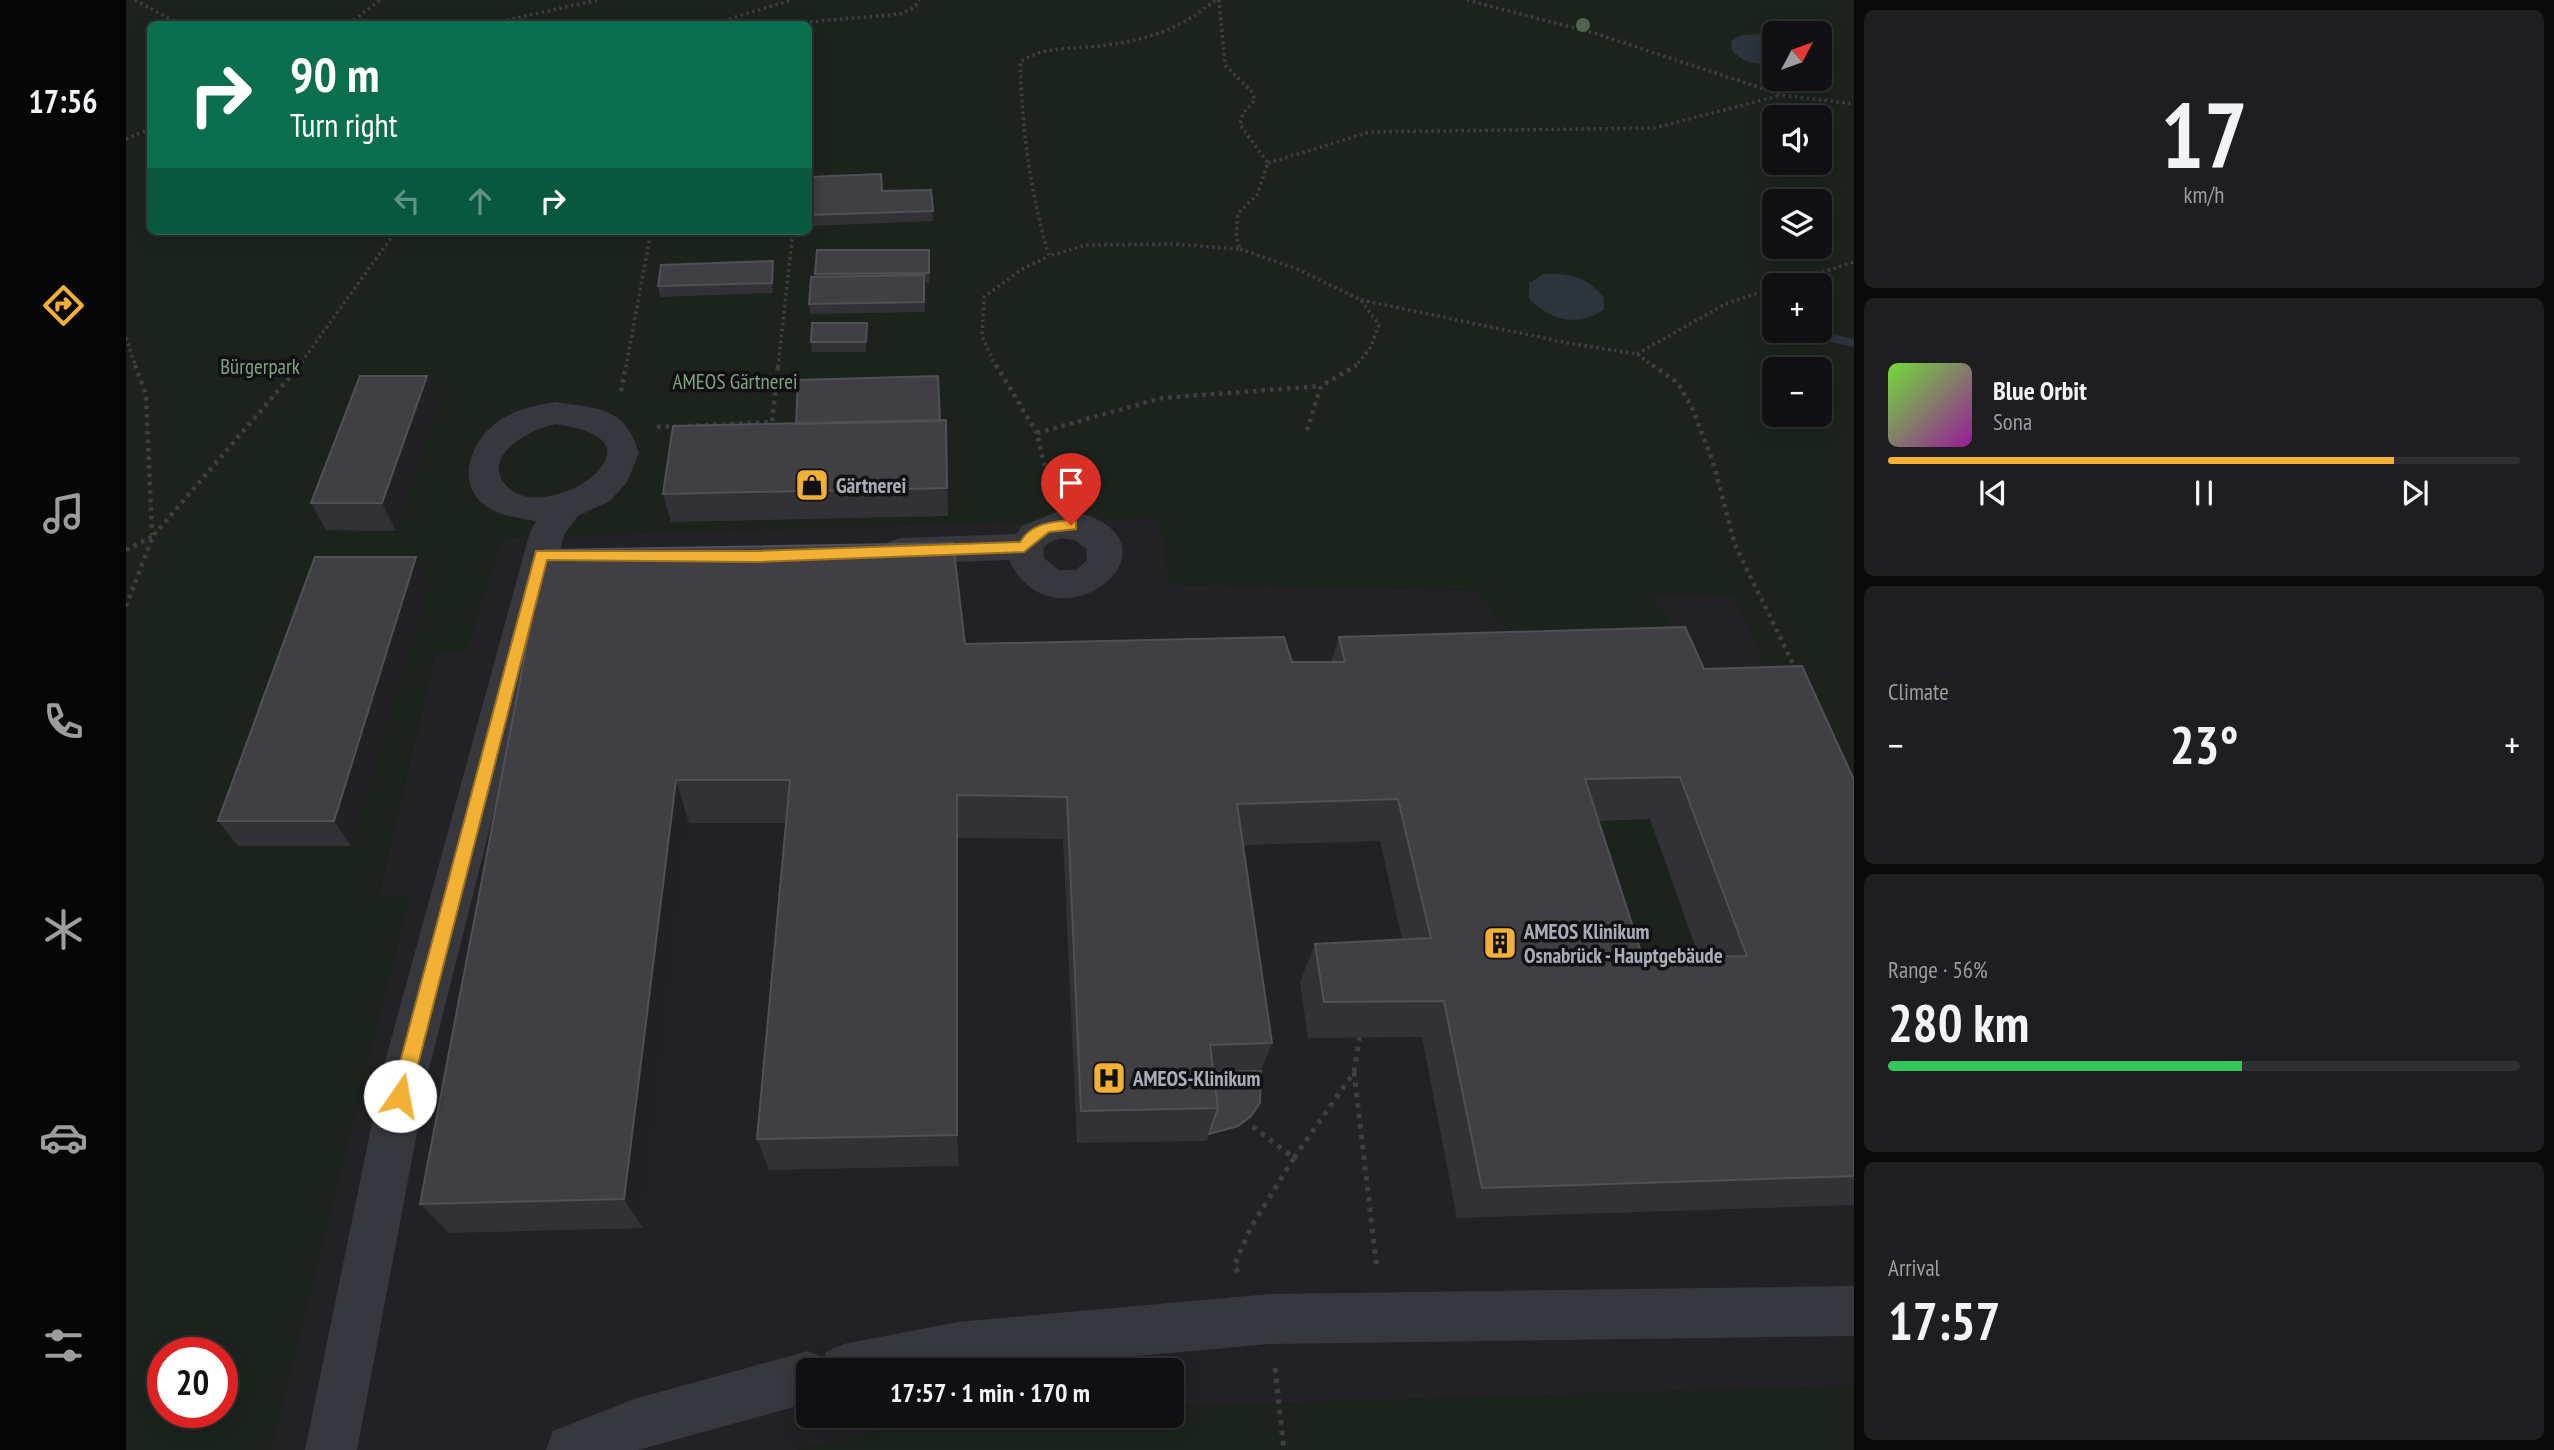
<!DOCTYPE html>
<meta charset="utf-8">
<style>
body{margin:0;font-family:"PT Sans Narrow",sans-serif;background:#1e1e20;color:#f1f3f6;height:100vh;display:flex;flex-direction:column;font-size:26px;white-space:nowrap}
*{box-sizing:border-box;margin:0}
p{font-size:23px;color:#9c9d9f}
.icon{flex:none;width:38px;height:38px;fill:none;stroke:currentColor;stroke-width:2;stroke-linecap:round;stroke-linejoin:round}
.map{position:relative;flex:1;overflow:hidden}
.panel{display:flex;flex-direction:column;gap:10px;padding:10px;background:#09090a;width:700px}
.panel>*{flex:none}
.top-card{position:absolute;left:21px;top:21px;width:665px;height:214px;border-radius:10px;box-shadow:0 4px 18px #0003,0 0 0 2px #303032;background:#0b6e4f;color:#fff;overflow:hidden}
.needle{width:46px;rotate:49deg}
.fabs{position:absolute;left:1636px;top:21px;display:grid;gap:14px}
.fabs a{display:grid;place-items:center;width:70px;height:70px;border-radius:10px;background:#101012;box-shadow:0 4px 18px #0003,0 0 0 2px #303032;font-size:35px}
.speed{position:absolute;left:21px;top:1337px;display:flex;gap:14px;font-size:35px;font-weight:700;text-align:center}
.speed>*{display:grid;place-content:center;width:91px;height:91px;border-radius:50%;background:#101012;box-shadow:0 4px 18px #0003,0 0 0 2px #303032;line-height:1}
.speed .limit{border:10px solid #d22;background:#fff;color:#111}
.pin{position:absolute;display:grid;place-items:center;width:60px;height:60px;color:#fff;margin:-72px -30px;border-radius:50% 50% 50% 0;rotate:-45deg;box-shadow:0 0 7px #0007}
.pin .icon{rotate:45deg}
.me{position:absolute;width:77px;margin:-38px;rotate:12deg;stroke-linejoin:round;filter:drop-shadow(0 0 5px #0008)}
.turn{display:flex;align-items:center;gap:24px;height:147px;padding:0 28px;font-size:32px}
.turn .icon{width:91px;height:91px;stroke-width:2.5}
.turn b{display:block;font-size:49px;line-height:60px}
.lanes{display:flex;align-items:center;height:66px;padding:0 28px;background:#0003;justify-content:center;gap:35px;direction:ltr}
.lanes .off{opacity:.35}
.big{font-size:52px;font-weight:600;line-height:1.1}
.panel .widget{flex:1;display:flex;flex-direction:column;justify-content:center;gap:10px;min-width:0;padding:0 24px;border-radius:10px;background:#1e1e20}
.panel .dial{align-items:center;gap:0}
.dial b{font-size:91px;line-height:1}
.song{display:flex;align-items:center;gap:21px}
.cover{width:84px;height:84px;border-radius:10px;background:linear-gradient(135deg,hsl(100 70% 55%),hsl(300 70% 35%))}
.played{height:7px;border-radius:4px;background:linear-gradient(90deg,#f2b134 80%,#303032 80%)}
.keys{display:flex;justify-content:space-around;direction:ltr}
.heat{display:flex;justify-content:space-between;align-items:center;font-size:38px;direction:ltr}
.charge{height:10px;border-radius:5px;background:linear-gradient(90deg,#34c759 56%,#303032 0)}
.trip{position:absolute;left:670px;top:1358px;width:388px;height:70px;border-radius:10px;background:#101012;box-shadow:0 4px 18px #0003,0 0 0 2px #303032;font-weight:600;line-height:70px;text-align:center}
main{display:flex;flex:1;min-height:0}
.menu{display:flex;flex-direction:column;width:126px;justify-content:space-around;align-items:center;background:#060607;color:#9c9d9f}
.menu .icon{width:49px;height:49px}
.menu .on{color:#f2b134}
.menu b{font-size:32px;color:#f1f3f6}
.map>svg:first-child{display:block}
.built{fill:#222225}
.green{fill:#1c231d;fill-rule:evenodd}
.water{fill:#2c353c}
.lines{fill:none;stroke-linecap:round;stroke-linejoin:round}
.stream{fill:#2c353c;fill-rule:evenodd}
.path-far2{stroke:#3d3f44;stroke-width:3.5;stroke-dasharray:2.5 3.5;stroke-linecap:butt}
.path-far1{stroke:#3d3f44;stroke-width:4.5;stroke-dasharray:3.5 5;stroke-linecap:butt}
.path{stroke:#3d3f44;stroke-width:5;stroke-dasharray:4.5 6;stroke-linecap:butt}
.minor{fill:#37383d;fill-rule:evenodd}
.tree{fill:#506452}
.wall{fill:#323236;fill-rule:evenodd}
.shaded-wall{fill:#212124}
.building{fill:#3f3f44;stroke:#4f5156;stroke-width:2;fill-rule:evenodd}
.route{fill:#f2b134;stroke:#9d7322;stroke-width:2}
.labels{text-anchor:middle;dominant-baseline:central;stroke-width:7;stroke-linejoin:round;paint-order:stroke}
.park-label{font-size:21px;fill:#7fa381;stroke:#111113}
.poi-label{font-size:21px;font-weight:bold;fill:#a8adb8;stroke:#111113;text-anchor:start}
</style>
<main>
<nav class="menu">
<b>17:56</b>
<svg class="icon on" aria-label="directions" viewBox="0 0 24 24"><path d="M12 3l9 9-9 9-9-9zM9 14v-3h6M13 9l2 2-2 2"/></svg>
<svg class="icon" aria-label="music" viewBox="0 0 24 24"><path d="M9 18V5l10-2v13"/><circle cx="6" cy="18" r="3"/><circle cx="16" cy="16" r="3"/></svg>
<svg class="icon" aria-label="phone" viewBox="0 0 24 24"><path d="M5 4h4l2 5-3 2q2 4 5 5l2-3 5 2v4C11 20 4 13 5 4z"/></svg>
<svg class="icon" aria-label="climate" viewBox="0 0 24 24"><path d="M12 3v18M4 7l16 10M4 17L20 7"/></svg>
<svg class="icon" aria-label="car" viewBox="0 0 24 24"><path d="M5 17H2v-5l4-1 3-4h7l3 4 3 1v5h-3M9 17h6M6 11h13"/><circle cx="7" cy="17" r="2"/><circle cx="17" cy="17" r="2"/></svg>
<svg class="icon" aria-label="filters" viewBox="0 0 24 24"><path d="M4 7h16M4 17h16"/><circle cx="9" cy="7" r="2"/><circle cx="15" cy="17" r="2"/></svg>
</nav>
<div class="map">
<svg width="1728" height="1450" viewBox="0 0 1728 1450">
<rect width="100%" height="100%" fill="#161618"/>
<path class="built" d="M1035,517L1043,584L1609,595L1728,870V1386L1047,1407L1046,1370H682V1416H817L672,1450H144L283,897H252L309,653L340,650L376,537Z"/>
<path class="green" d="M0,0H1728V870L1609,595L1523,593L1542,616L1554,650L1403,644L1371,619L1352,590L1042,584L1034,517L376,537L340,651L309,653L252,897H283L144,1450H0ZM24,24H682V231H24ZM1648,33H1694V79H1648ZM1648,117H1694V163H1648ZM1648,201H1694V247H1648ZM1648,285H1694V331H1648ZM1648,369H1694V415H1648ZM37,1353H96V1412H37Z
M1524,819L1586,994L1487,996L1434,821Z
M1728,1386V1450H672L817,1416H1046L1047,1407Z"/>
<path class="water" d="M1635,34L1648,38V67L1619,61L1606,51L1605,41L1616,35Z
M1418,274C1444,273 1461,277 1478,298V310C1449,327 1425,321 1403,298V283Z"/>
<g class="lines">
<path class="stream" d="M1669,331H1690L1728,339V347L1675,335Z"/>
<path class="path-far2" d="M9,0L53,24
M1089,0C1053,32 1010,43 963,47C938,49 915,48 894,62C896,128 904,192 923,256L960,245L1046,244L1114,249L1110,237L1112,213L1131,195L1142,163L1114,125L1117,113L1129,100L1126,92L1099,65L1093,0
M1341,0L1471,34L1656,95L1728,104
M223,24L254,0
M363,24L472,0
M586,24L666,0
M660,24L774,14L788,8L793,0
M0,139L24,129
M1142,163L1244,132L1528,128L1656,95
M1114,249L1171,269L1235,300L1253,325L1245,347L1229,367
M1656,285L1728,262
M1235,300L1447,344L1511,354L1529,367
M0,338L10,367
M1511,354L1599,304L1648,288
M172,367L270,231
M500,367L525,231
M652,367L667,231
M870,367L856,336L858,297L896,269L923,256"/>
<path class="path-far1" d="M9,365L20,395L26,535
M870,365L911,433
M1526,365L1552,383L1567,410L1587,462L1609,545L1670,670
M495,391L500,365
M562,426L646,422L652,365
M531,427L550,426
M1181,430L1195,386L1231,365
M924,491L911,433L1036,398L1195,386
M0,550L27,536
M0,606L27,536L174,365"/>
<path class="path" d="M1228,1072L1251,1270
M1168,1158L1228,1072L1234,1034
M1112,1272L1108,1266L1125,1227L1168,1158L1122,1123
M1149,1368L1158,1450"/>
<path class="minor" d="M430,402C473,409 499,406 513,453L501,482L484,501L452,516L438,535L303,1069L231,1450H179L257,1069L404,532L410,521C396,518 381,517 368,511C326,490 342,442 374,420C390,409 411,405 430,402ZM430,424C455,428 503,438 470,473C450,493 399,511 378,483C356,453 408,428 430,424Z
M931,512C943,514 957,513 968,518C1053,556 926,651 883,560L774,564L762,560L756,551L762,542L774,538L890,534L896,526ZM934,538L949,540L960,549L961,560L950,570H933L918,558L917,549L921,544Z
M1728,1286V1336L1144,1344L855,1370H682V1403L512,1450H420L427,1431L508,1399L682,1351L698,1358L700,1352L718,1344L832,1322L1144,1294Z"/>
</g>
<circle class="tree" cx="1457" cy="25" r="7"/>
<path class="wall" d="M682,177L756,191L805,190L807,221L682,226Z
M804,260L803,283H798L799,312L684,314L683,304L689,274Z
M648,271L647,293L534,297L532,286Z
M742,333L740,352H686L685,342Z
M301,376L312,405L270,531L200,530L185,503Z
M820,420L822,516L545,522L537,494L814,421Z
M419,550L839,644L1166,662H1205L1213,637L1578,669L1728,780V1205L1331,1218L1296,1037L1182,1038L1174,982L1189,944L1276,939L1254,841L1117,845L1146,1043L1135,1071L1131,1110L1122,1123L1110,1133L1081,1141L951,1143L937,839L832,838L833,1166L643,1170L631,1139L660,823H563L517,1228L323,1233L294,1204ZM1524,819L1573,957L1517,958L1473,821Z
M303,585L225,846H112L92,821Z"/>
<path class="shaded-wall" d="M647,261L648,271L647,293L646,283Z
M741,323L742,333L740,352V342Z
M301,376L312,405L270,531L256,503Z
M290,557L303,585L225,846L208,821Z
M550,780L563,823L517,1228L498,1199Z
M831,795L832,838L833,1166L831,1135Z
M1134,1103L1131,1110L1122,1123L1110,1133L1081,1141L1083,1134Z"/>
<path class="building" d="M755,174L756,191L805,190L807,211L682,215V177Z
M691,250H803V273L689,274Z
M647,261L646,283L532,286L535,265Z
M798,275V302L683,304L685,277Z
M686,323H741L740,342H685Z
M234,376H301L256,503H185Z
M812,376L814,421L670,424L672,380Z
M820,420L821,488L537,494L547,426Z
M827,543L839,644L1158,637L1166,662H1219L1213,637L1559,627L1578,669L1676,666L1728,780V1176L1356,1188L1318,1001L1198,1002L1189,944L1305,938L1272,799L1111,804L1146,1043L1084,1045L1092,1108L955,1111L941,797L831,795V1135L631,1139L664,780H550L498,1199L294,1204L419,550ZM1554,777L1621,956L1517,958L1459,779Z
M189,557H290L208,821H92Z
M1135,1071L1134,1103L1125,1116L1112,1126L1083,1134L1092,1108L1087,1072Z"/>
<path class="route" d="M945,520L950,521V529L923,532L898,552L629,562L421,560L284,1096L281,1102L274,1105L268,1102L265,1096L410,551H629L894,542C905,523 925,522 945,520Z"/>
<defs>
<symbol id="shop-square" viewBox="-11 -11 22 22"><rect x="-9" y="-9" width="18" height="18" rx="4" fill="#f2b134" stroke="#111113"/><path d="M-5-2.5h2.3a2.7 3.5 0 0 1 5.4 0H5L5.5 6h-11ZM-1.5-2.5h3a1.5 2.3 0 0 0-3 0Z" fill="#111"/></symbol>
<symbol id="building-square" viewBox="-11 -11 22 22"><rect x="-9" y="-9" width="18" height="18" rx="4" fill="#f2b134" stroke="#111113"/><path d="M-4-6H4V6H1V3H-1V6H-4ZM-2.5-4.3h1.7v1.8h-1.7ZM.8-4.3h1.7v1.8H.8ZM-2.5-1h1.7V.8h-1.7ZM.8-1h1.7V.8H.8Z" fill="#111"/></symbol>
<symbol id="hospital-square" viewBox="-11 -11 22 22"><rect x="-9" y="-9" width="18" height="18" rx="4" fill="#f2b134" stroke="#111113"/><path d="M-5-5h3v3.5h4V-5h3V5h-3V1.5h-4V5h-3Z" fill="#111"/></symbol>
</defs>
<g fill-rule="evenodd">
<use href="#shop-square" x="667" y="466" width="38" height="38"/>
<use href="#building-square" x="1355" y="924" width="38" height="38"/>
<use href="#hospital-square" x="964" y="1059" width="38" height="38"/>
</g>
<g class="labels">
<g class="park-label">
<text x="134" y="366">Bürgerpark</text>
<text x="609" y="381">AMEOS Gärtnerei</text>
</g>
<g class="poi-label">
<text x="710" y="485">Gärtnerei</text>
<text x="1398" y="931">AMEOS Klinikum<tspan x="1398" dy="24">Osnabrück - Hauptgebäude</tspan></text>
<text x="1007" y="1078">AMEOS-Klinikum</text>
</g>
</g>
</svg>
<div class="fabs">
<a><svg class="needle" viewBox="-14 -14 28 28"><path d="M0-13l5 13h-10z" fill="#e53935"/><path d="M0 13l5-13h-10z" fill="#9c9d9f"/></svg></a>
<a><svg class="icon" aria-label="sound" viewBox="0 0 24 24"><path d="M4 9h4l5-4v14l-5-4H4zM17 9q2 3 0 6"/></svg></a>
<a><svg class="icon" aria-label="layers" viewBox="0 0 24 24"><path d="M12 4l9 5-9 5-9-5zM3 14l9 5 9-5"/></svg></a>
<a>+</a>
<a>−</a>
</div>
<div class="speed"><div class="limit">20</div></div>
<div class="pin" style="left:945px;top:525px;background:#d93025"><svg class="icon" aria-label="arrive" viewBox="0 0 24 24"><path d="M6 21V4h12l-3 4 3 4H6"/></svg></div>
<svg class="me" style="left:274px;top:1096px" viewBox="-20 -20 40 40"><circle r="19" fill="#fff"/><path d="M0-13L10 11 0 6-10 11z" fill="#f2b134"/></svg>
<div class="trip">17:57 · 1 min · 170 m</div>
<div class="top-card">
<div class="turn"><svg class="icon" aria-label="right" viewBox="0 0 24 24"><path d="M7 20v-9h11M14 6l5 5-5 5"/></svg><div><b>90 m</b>Turn right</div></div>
<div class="lanes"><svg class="icon off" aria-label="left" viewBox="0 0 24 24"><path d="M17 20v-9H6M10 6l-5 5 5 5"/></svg><svg class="icon off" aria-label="ahead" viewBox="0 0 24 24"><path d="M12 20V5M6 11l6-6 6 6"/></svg><svg class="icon" aria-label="right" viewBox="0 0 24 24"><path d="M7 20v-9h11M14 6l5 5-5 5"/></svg></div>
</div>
</div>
<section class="panel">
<div class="widget dial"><b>17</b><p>km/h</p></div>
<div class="widget">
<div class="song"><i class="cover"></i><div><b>Blue Orbit</b><p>Sona</p></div></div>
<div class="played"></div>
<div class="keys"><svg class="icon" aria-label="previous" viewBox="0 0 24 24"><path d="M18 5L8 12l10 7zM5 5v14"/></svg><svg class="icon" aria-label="pause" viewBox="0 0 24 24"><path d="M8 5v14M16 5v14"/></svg><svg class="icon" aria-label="next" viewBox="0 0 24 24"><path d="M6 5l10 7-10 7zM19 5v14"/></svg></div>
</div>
<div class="widget"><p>Climate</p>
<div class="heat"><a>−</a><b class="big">23°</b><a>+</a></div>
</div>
<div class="widget"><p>Range · 56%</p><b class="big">280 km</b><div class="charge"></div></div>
<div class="widget"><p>Arrival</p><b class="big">17:57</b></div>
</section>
</main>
